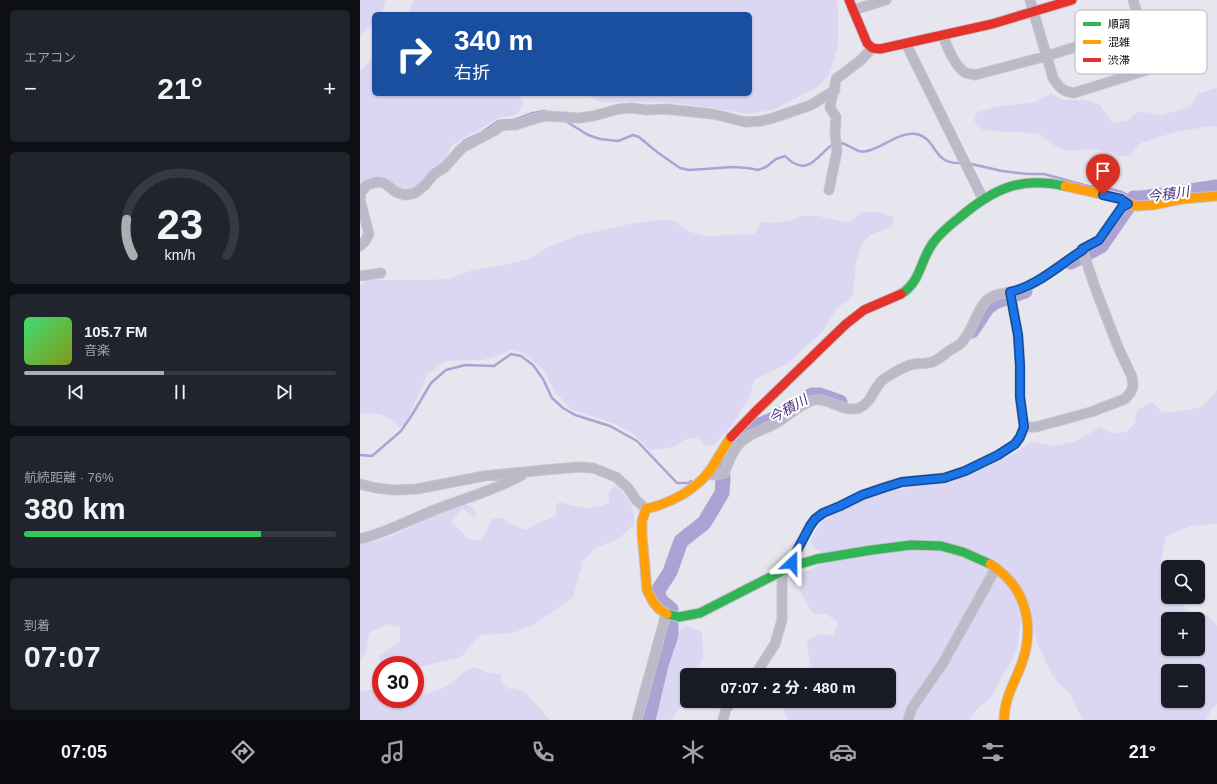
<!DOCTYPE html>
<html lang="ja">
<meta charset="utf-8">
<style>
body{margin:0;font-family:Helvetica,"Noto Sans JP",sans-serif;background:#20242c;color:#f1f3f6;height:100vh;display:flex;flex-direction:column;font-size:15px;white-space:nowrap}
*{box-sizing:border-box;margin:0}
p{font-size:13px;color:#9ea1a6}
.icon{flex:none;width:22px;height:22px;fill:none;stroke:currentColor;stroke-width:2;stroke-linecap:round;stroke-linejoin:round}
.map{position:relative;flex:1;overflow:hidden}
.details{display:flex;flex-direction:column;gap:10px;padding:10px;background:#0d0f14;width:360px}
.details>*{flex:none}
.hud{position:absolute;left:12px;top:12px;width:380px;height:84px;border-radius:6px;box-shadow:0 1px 3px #0004;background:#1a4fa0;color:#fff;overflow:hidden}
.tools{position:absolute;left:801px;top:560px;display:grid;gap:8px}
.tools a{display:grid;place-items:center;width:44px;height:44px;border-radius:6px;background:#171b24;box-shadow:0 1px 3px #0004;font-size:20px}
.speed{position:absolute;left:12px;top:656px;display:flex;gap:8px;font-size:20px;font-weight:700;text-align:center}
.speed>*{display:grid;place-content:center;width:52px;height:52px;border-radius:50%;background:#171b24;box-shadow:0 1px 3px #0004;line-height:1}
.speed .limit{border:6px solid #d22;background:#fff;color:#111}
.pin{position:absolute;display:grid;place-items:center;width:34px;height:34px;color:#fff;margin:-41px -17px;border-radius:50% 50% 50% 0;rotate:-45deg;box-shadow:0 0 4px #0007}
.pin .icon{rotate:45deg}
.me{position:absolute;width:44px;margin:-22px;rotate:23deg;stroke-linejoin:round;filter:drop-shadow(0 0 3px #0008)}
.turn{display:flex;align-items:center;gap:14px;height:84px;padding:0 16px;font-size:18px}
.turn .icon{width:52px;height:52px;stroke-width:2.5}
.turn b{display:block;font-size:28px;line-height:34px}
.big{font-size:30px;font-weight:700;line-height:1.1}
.details .card{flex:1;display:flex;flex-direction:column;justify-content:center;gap:6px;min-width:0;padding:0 14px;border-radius:6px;background:#20242c}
.details .dial{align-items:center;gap:0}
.dial svg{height:104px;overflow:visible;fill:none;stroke:#363941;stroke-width:7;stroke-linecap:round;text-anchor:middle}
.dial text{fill:#f1f3f6;stroke:none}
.song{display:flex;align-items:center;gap:12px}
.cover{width:48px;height:48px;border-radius:6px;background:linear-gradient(135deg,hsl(140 70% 55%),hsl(70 70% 35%))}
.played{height:4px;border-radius:2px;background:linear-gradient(90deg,#adadb1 45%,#363941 45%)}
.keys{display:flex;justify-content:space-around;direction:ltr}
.heat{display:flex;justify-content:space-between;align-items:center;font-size:22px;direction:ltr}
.charge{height:6px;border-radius:3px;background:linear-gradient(90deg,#34c759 76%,#363941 0)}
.trip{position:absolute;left:320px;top:668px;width:216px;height:40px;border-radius:6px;background:#171b24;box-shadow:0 1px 3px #0004;font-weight:700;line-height:40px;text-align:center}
.menu{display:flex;height:64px;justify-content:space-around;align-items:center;background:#090b0e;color:#9ea1a6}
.menu .icon{width:28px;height:28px}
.menu .on{color:#adadb1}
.menu b{font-size:18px;color:#f1f3f6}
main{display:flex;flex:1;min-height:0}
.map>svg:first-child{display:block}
.green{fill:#dbd7f2;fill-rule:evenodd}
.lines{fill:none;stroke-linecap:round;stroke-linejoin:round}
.stream{stroke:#aca2d3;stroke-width:2.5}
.river{stroke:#aca2d3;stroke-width:15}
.street-casing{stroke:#c5c4c9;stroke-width:11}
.fast-casing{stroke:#c5c4c9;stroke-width:11}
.slow-casing{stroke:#c5c4c9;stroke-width:11}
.jam-casing{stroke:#c5c4c9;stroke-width:11}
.street{stroke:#bcbac9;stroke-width:9}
.fast{stroke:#30b455;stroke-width:9}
.slow{stroke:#ff9f0a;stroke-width:9}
.jam{stroke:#e5322d;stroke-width:9}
.route-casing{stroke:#114b97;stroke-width:10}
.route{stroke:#1a73e8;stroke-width:7}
.labels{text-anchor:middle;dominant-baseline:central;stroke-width:4;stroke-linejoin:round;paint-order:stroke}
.water-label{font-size:14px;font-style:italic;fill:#48317f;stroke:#fff}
.key{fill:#fff;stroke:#b6b6b7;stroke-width:1}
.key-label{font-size:11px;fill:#0c0b0f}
</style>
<main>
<section class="details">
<div class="card"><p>エアコン</p>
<div class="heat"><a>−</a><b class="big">21°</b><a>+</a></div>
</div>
<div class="card dial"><svg viewBox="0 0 100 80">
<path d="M14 69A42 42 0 1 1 86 69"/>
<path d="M14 69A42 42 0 0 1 9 41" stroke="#adadb1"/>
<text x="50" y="56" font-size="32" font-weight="700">23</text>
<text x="50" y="72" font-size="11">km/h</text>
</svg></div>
<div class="card">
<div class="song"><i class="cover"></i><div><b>105.7 FM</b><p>音楽</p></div></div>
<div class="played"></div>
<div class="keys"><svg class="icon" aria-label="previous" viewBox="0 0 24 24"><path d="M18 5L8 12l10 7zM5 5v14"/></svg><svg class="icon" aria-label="pause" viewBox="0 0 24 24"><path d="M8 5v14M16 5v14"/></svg><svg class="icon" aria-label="next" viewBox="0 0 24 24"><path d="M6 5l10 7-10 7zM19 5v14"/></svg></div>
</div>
<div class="card"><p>航続距離 · 76%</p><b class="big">380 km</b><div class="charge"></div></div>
<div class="card"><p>到着</p><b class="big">07:07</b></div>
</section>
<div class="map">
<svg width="857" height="720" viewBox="0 0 857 720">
<rect width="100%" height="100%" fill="#e7e6ee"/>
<path class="green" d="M0,0H26L22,14H14V22L0,36Z
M55,0H476L478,9V46L469,75L458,87L413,110L386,114L354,108L304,102H240L228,94H390V14H47Z
M14,57V94H160L163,105L156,115L139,118L92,145L80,166L69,174L58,186L47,190C42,188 36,187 32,184C17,176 15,174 0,184V71Z
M857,88V127L852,126L815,132L781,143L770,155L762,157L752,152L731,149L711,151L698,148L679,134L623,130L614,121L617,112L640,106L675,102L691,93L701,100H726L740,105L753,123L768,120L779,111L800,115L830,107L839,93Z
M504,211L522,213L534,217L531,227L510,235L501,246L496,263L493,294L489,300L477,308L462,332L427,364L395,379L389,398L373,424L354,445L345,446L338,437L324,440L314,447L289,450L275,435L256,424L212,410L195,392L184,370L163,353L150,350L137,356L122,360L86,361L67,375L45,425L39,427C25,414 19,412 0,414V286L8,280H60L88,279L113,270L144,265L170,259L186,248L216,236L265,225L297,220H313L328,231L344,236L394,234L402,222L416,223L429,221L442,216H458L488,223Z
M857,390V524L830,526L805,537L801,564L808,573V597H820L826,610L848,615L857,626V704L852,708L846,720H723L710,694L699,684L691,673L676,640L673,624L661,617L657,650L630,699L618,708L609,720H428L425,714L423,701H529V675H439L450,665L447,641L458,634L474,636L478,622L466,614H453L438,587L439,574L465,563L461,552L455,549L450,541L461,522L493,505L524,492L585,482L608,475L654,454L672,441L695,446L714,442L741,427L751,433L766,432L775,423L777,410L792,402L803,413L823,411L843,406ZM808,619H838V649H808ZM808,671H838V701H808Z
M254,485C270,498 274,505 274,525L258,539L236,548L223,560L213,597L175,624L153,633L121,635L116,639L101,657L55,668V665L21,666L19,656L40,641V627L27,624L9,633L6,652L0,660V544C30,541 56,523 83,511C89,509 97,503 103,504C110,504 113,509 117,514L114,517L103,509L91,521L109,539L121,541L132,519L142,518L152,525L166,530L178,523L196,516V506L199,502C217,507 230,511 249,503V492Z
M326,625L342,632L343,658L335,675H327C327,697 325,704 310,720H291L312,637Z
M115,667L127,673L141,674L143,684L148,689L156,688L167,694L190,720H0V692L14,689L21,691V699H55V695C68,695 83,689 94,681C103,673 103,671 115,667Z"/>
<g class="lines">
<path class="stream" d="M204,120L228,135L240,139L258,141L273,135L279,137L297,152L320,168L329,170L373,167L388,168L398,170L406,167L416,159L425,156C453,185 462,140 481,143C491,145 497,154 507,151C524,147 538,132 556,134C578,138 571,165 602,163
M101,145L104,141L121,133L138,121L154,120L173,113L184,111L189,113
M607,163L642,171L667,174H684L728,186L747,188L762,192L774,198
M0,455L12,456L41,431L52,415L71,383L86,370L105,365L134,366L151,354L161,356L173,365L183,379L192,398L203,408L215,415L250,426L277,441L317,483H329L331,481"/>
<path class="river" d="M711,262L741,246L774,198H782L857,187
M612,331L627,308L635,302L665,291
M288,720L301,665L311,635V609L301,601L297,592L310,572L321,541L344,523L362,493L363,479L362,467L367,454L380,437L390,429L416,418L445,399L452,395H460L480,402"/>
<defs>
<path id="street" d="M670,0L693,78C699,87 703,92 714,93L793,68L773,0
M493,10L526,0
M583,35C587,47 594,66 606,73C609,74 612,74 615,75L687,56L781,26
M546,44L623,199
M469,190L477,151L475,133L476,117L470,108C471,98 475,90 476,79L501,60L512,48
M0,246L5,241L9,234L0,200L1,192L7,185L17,182L24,183L36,192L45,195L55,193L65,185L74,174L84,168L102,148L134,131L140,126L148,125H155L180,117L188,116L219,118L233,116L259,109L271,108L287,110L305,109L353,114L385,122L401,121L413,118L451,105L475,90
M0,276L21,273
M664,427H676L731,412L765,399L771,392L773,386L772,377L758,347L736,290L722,249L739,240L762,207L768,204
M348,474L352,475L364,473C369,463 371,452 379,444C390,432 405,430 418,422C428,416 444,401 455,400C469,398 484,413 499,408C513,402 513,387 524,379C533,373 544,366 554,364C560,363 566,364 572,362C577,361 580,357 585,354C589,350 595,348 600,344C613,332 615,312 627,300C634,293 649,293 658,290C678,284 704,262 723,250
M0,484L16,488L34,490L57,489L124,476L184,470L219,467L233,468L256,477L268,488L276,500L286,509
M0,539C28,532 51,519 77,509C103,499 138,489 162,475
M432,566L433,558L450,526L455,519L463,513L481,506L503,495L525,487L542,482L584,478L605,471L638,455L655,444L660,437L664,427L660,397V365L658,335L650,292
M395,675L415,644L422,620V571
M277,720L306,614
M363,720L366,709L372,701
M548,720L552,708L583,663L636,568"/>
<path id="fast" d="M541,294C561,282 560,260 573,243C580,233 590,225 599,218C633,189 660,176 705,186
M307,614L319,617L340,613L430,567L457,559L512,550L551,545L581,546L603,552L630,564"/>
<path id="slow" d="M705,186L753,197L776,206L793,205L822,199L857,196
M630,564C664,585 675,622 663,660C656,681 644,697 644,720
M307,614L299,609L293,602L287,590L282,534V521L286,509C311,503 336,490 351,469C358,458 364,447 371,437"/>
<path id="jam" d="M489,0L507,43L512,48L520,49L632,24L712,0
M371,437L395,412L486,324L504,310L541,294"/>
</defs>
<use href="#street" class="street-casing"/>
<use href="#fast" class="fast-casing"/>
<use href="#slow" class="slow-casing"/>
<use href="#jam" class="jam-casing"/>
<use href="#street" class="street"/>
<use href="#fast" class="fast"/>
<use href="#slow" class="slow"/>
<use href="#jam" class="jam"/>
</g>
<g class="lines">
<defs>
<path id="route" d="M432,563L433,558L450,526L455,519L463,513L480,506L502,495L526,487L542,482L584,478L605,471L638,455L655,444L660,437L664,427L660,397V365L658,335L650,292C677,286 699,265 723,250L722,249L739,240L762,207L768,204L761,199L743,195"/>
</defs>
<use href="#route" class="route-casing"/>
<use href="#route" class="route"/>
</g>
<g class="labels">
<g class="water-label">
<text transform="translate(808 194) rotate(-8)">今積川</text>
<text transform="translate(428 409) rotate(-30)">今積川</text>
</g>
</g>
<rect x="715" y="10" width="132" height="64" rx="6" class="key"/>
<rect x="723" y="22" width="18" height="4" fill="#30b455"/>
<rect x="723" y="40" width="18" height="4" fill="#ff9f0a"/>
<rect x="723" y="58" width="18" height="4" fill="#e5322d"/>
<g class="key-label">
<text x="748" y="28">順調</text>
<text x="748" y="46">混雑</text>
<text x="748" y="64">渋滞</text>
</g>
</svg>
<div class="tools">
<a><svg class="icon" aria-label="search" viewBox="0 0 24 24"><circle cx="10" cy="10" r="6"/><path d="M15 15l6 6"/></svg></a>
<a>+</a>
<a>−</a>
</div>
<div class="speed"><div class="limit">30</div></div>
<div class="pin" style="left:743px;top:195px;background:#d93025"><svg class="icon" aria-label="arrive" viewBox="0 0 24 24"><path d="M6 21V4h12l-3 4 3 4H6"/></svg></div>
<svg class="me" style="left:432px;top:563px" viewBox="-20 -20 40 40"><path d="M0-17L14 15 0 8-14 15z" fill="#1a73e8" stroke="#fff" stroke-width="4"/></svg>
<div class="trip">07:07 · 2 分 · 480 m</div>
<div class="hud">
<div class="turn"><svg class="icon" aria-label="right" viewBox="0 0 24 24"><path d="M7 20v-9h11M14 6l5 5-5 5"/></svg><div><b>340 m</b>右折</div></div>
</div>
</div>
</main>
<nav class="menu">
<b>07:05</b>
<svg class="icon on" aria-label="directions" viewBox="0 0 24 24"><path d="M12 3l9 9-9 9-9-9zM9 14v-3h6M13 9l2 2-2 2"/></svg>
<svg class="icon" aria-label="music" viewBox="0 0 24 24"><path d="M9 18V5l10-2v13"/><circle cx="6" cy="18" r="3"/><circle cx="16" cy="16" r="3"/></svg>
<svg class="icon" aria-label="phone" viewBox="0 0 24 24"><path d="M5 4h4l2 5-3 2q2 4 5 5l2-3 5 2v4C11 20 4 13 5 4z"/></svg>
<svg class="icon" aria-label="climate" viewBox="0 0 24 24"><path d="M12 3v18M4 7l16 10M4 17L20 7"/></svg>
<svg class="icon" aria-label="car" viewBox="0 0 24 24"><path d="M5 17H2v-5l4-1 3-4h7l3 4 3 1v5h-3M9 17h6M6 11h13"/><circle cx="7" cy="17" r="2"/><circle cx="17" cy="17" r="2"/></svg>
<svg class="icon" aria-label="filters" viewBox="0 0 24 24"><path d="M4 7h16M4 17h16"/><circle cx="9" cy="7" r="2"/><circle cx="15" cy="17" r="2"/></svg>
<b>21°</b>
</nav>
